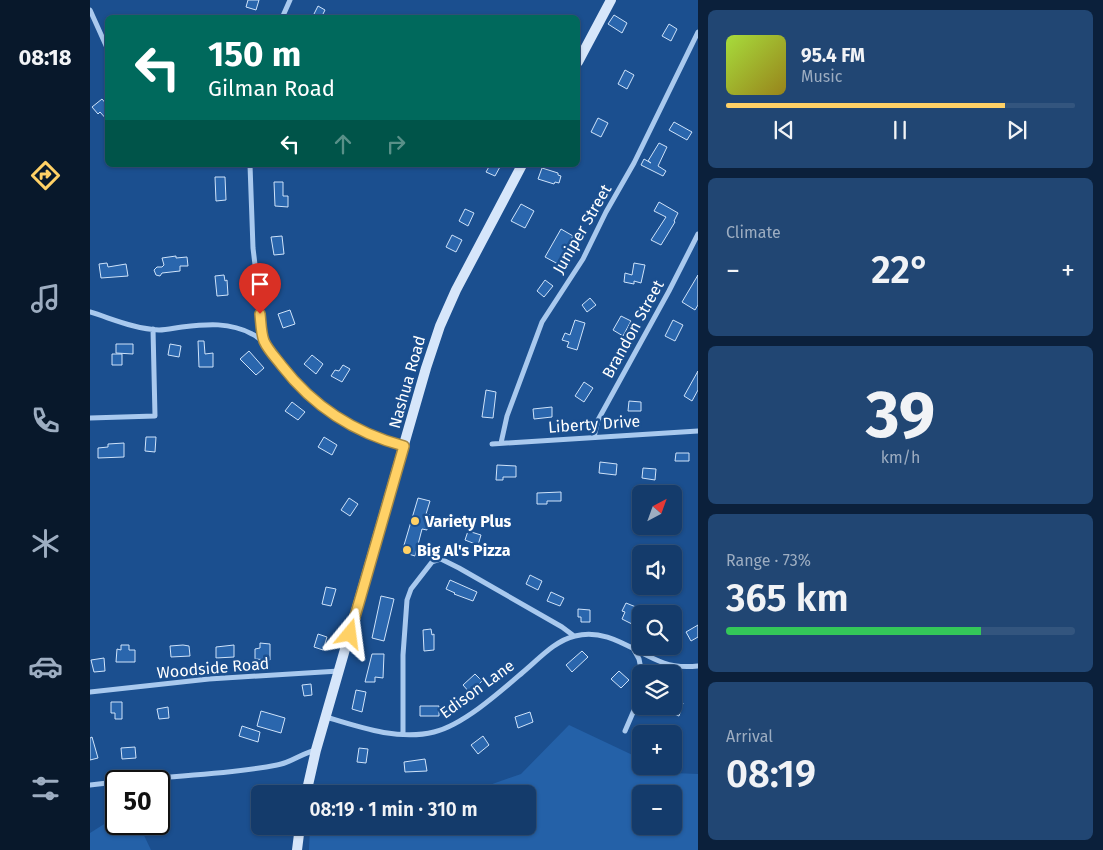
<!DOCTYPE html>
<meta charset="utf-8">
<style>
body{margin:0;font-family:"Fira Sans",sans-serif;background:#214673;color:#f1f3f6;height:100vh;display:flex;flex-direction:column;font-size:19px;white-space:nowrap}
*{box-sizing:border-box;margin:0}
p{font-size:16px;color:#9dadc1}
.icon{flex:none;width:28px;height:28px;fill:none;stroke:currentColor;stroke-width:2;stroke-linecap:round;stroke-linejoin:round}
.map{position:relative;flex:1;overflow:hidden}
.panel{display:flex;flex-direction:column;gap:10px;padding:10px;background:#0b203b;width:405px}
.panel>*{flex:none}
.hud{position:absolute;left:15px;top:15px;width:475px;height:152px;border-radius:8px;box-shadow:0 1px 4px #0004,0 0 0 1px #33557e;background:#00695c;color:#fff;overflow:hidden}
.needle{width:32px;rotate:41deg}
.fabs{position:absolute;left:542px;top:485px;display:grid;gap:10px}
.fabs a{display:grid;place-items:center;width:50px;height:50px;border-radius:8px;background:#143b6b;box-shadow:0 1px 4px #0004,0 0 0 1px #33557e;font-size:25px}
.speed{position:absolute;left:15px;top:770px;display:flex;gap:10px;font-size:25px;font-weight:700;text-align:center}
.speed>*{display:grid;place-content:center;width:65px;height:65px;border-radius:50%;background:#143b6b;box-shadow:0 1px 4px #0004,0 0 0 1px #33557e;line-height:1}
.speed .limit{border:2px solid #111;border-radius:8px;background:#fff;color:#111}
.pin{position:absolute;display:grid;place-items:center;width:42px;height:42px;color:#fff;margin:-51px -21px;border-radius:50% 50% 50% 0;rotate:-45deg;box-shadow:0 0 5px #0007}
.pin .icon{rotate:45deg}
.me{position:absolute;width:55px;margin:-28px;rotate:16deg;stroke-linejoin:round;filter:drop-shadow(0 0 4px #0008)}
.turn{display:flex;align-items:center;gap:18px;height:105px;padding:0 20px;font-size:22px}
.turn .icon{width:65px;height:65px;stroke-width:2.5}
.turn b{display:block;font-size:35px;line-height:42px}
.lanes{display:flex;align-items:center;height:48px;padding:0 20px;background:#0003;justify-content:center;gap:25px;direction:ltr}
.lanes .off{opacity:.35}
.big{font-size:38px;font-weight:600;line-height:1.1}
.panel .tile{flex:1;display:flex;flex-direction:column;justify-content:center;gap:8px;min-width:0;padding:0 18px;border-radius:8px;background:#214673}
.panel .dial{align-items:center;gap:0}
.dial b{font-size:65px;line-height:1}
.song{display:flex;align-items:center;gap:15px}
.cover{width:60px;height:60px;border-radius:8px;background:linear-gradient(135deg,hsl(80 70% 55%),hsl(50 70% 35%))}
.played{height:5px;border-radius:2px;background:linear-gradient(90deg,#ffd166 80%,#33557e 80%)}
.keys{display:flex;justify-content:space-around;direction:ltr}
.heat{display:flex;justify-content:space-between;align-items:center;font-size:28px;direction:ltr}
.charge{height:8px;border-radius:4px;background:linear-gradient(90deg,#34c759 73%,#33557e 0)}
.trip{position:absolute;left:161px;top:785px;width:285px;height:50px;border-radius:8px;background:#143b6b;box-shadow:0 1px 4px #0004,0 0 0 1px #33557e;font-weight:600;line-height:50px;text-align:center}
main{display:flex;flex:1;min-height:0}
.dock{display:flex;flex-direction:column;width:90px;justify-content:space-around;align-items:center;background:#08182b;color:#9dadc1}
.dock .icon{width:35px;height:35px}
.dock .active{color:#ffd166}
.dock b{font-size:22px;color:#f1f3f6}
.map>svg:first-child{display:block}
.green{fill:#2461a8;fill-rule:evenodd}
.building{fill:#2a66ad;stroke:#cfe3fa}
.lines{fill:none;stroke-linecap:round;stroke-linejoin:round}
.minor{stroke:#a9c9ee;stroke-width:5}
.secondary{stroke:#d6e6fa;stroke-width:10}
.route-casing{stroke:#a68842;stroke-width:12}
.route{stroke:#ffd166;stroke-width:9}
.poi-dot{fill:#ffd166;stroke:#1b4f8f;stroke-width:2}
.labels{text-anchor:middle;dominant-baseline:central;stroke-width:5;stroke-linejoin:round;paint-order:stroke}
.street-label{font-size:16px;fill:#fff;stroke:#1b4f8f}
.poi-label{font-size:16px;font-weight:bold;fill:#fff;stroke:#1b4f8f;text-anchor:start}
</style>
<main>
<nav class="dock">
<b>08:18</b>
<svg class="icon active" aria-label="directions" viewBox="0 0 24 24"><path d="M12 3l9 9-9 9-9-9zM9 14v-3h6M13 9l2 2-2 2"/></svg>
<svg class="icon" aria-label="music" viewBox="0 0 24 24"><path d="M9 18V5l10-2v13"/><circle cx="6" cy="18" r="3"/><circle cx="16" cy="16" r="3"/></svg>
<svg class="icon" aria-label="phone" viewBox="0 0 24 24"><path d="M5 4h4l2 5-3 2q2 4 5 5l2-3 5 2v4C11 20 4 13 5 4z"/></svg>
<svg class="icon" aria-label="climate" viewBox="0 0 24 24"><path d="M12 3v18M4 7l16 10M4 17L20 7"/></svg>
<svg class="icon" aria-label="car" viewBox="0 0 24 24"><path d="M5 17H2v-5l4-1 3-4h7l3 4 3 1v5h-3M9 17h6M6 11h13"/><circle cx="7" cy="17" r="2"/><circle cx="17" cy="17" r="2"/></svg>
<svg class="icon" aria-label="filters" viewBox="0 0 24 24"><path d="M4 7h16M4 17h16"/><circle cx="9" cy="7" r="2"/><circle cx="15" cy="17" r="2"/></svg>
</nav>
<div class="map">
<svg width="608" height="850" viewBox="0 0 608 850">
<rect width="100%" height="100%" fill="#1b4f8f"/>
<path class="green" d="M479,725L551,759V766H567L582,773L608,774V850H219L220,826H228L259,834L263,826H438V794H374L431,774ZM551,794H584V826H551Z
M19,821H26V824H41L50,827L61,850H0V833Z"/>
<path class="building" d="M158,0H169L166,10L156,7Z
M228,6L235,10L231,18H222Z
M524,15L537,23L532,33L518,24Z
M579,24L587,29L581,41L572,36Z
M535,70L544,75L537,89L528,84Z
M12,99L18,106V121L10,112L8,114L2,107Z
M508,118L518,123L511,137L501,132Z
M584,122L602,132L597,140L579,130Z
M569,143L577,147L568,166L576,171L573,176L551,165L554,159L561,163L558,161Z
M400,165H411L405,176L396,172Z
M452,168L468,173V175L471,176L469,183L465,182L464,184L448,179Z
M125,177H135L136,200L126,201Z
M184,182H193V196H198V207L185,206Z
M569,202L588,213L584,221L585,222L571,245L561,240L576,217L564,211Z
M431,204L444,211L435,228L421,221Z
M375,209L384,213L378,226L369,221Z
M471,229L483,236L468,264L455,257Z
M362,235L372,240L366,252L356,247Z
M192,236L194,254L184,255L181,237Z
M86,256V258L97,257L98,266H90V271L72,273L70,276L66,275L64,270L67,267H72L74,265L72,258Z
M17,263L18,267L36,264L38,276L11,278L9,264Z
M544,263L555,265L551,283L544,281V284L534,282L535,273L542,275Z
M134,275L135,281L137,280L138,295L127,296L125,276Z
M608,275V305L605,310L592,302Z
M455,280L463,286L454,297L447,291Z
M500,298L506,305L497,312L492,305Z
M200,310L205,324L193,328L188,314Z
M531,316L541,321L533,336L523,330Z
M485,320L495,323L487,350L477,347L479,342L472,340L475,333L480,335Z
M583,320L593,325L585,341L575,336Z
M108,341H114L115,354L123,353V367H109Z
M26,344H43V354L26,353Z
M80,344L91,346L89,357L78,355Z
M159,351L174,368L166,375L150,359Z
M22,354H32V365H22Z
M222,355L233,364L226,374L214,364Z
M253,365L260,369L252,382L241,376L245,370L249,371Z
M608,371V390L602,401L594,396Z
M494,382L503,388L494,402L485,396Z
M396,390L406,392L403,418L392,417Z
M539,401L551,402V411H538Z
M202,402L215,412L208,420L195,411Z
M462,407V417L444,419L443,409Z
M56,437H66L65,452L55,451Z
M234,437L247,445L242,455L228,447Z
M34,443V457L8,458V448L18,447V444Z
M586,453H599V461H585Z
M510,462L527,464L526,475L509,473Z
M407,465L426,466V477H413V480H406Z
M553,468L566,469L565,480L552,478Z
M471,492V501H457V504H447V493Z
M259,498L268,504L260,516L251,510Z
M328,498L340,501L336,514L341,515L337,530L332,529L325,556L312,552Z
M378,531L391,535L388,545L375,540Z
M440,575L452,581L448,590L436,584Z
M360,580L387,592L383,601L364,594L365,593L356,589Z
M236,587L246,589L241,606L232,604Z
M461,592L474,598L470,606L457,601Z
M291,596L304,599L294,641L282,638Z
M536,603L546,607L543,613L549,615L544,625L532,619L535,612L532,611Z
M488,609L500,610V622H491V617H488Z
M608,625V637L601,641L596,632Z
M341,629L342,635L344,634V650L334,651L333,630Z
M228,634L237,637L233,650L224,647Z
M170,643L180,644V660L165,659V649L170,648Z
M31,645H39V650H45V662H26L27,649L31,650Z
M93,645L99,646L100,656L81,657L80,646Z
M144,645V657L126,658V647Z
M492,651L498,657L482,672L476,665Z
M282,654H294L293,678L285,677V682H275Z
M14,658L15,671L4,672L1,660Z
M529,671L539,680L531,688L521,679Z
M385,674L392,681L380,693L373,685Z
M221,684L222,695L214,696L212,685Z
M266,690L276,692L272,712L262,709Z
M584,700L593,703L589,716L584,714Z
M21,702H32V719H25V713H21Z
M330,706H349V716H330Z
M78,707L79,718L69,719L67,709Z
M171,711L195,718L191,733L167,726Z
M440,712L443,722L428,728L425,717Z
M152,726L170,732L168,742L149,736Z
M393,736L399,745L388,754L381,745Z
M2,737L8,758L0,760V738Z
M45,747L46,758L32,759L31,748Z
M269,748L278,749L276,763L267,762Z
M335,759L337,771L315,772L314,762Z"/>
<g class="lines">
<path class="minor" d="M0,10L18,50
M192,18L200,0
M160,165L163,248L174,340
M0,312C23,319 45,329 69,330C77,330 84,328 92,327C117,324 140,322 162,334C179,342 185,359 197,373C229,409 267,434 314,445
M0,418L65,416L63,329
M504,437L508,420L579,291L608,234
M411,443L417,416L452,322L493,259L516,212L544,163L608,32
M402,444L608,431
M544,650L549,659L552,674
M572,674L584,666
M0,692L119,679L249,671
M236,717C269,727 309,741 344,732C373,725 410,692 432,673C448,660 464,641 485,636C518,627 545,653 574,663C585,667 597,667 608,666
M535,731L551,694
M313,734V655L317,600L321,589L342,562L351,559L369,568L472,627L484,636
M36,781C86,775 137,775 187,765C201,763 212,753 226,750
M0,785L26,782"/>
<path class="secondary" d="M488,62L521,0
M216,794L226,750L336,368L350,326L366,290L432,165
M207,850L210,826"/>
</g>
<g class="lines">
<defs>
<path id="route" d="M170,314C171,323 171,333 174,341C178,350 186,358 192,366C223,406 265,433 314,446L260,634"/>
</defs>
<use href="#route" class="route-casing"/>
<use href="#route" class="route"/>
</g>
<g class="poi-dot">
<circle cx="325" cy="521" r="5"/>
<circle cx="317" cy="550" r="5"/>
</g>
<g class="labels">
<g class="street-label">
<text transform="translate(492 229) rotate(-60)">Juniper Street</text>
<text transform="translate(543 329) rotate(-61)">Brandon Street</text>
<text transform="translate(317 382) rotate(-74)">Nashua Road</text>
<text transform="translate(504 424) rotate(-4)">Liberty Drive</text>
<text transform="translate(123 668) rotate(-5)">Woodside Road</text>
<text transform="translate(387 689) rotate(-36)">Edison Lane</text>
</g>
<g class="poi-label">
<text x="335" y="521">Variety Plus</text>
<text x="327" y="550">Big Al's Pizza</text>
</g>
</g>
</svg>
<div class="fabs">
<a><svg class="needle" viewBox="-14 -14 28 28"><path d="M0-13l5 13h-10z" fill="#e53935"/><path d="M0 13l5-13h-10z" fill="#9dadc1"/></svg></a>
<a><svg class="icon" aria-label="sound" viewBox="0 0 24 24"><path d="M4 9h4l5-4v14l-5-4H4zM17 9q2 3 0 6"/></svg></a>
<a><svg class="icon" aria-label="search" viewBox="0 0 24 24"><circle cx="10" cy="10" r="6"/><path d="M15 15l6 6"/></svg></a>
<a><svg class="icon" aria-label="layers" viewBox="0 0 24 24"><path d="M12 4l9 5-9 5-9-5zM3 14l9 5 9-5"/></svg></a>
<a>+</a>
<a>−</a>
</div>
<div class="speed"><div class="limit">50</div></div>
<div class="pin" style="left:170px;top:314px;background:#d93025"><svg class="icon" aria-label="arrive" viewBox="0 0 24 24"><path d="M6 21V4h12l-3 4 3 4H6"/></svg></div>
<svg class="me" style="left:260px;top:634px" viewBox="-20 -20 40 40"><path d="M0-17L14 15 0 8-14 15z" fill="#ffd166" stroke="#fff" stroke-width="4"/></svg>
<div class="trip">08:19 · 1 min · 310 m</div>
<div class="hud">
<div class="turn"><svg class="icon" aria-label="left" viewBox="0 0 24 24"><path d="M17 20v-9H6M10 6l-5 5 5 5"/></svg><div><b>150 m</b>Gilman Road</div></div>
<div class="lanes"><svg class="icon" aria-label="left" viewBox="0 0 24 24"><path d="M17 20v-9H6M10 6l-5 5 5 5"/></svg><svg class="icon off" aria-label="ahead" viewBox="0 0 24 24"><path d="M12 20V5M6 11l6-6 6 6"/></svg><svg class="icon off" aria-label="right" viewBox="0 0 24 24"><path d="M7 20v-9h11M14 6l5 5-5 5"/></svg></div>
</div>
</div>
<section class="panel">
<div class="tile">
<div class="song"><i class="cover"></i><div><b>95.4 FM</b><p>Music</p></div></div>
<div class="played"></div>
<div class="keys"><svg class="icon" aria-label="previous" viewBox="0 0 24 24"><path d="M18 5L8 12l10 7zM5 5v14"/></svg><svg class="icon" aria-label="pause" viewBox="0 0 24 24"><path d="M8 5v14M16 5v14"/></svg><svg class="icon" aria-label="next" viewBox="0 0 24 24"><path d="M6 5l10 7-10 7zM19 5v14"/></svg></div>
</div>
<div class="tile"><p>Climate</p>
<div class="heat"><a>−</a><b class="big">22°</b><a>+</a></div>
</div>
<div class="tile dial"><b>39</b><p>km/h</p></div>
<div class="tile"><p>Range · 73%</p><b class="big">365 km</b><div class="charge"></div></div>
<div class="tile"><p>Arrival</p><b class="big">08:19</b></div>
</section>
</main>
